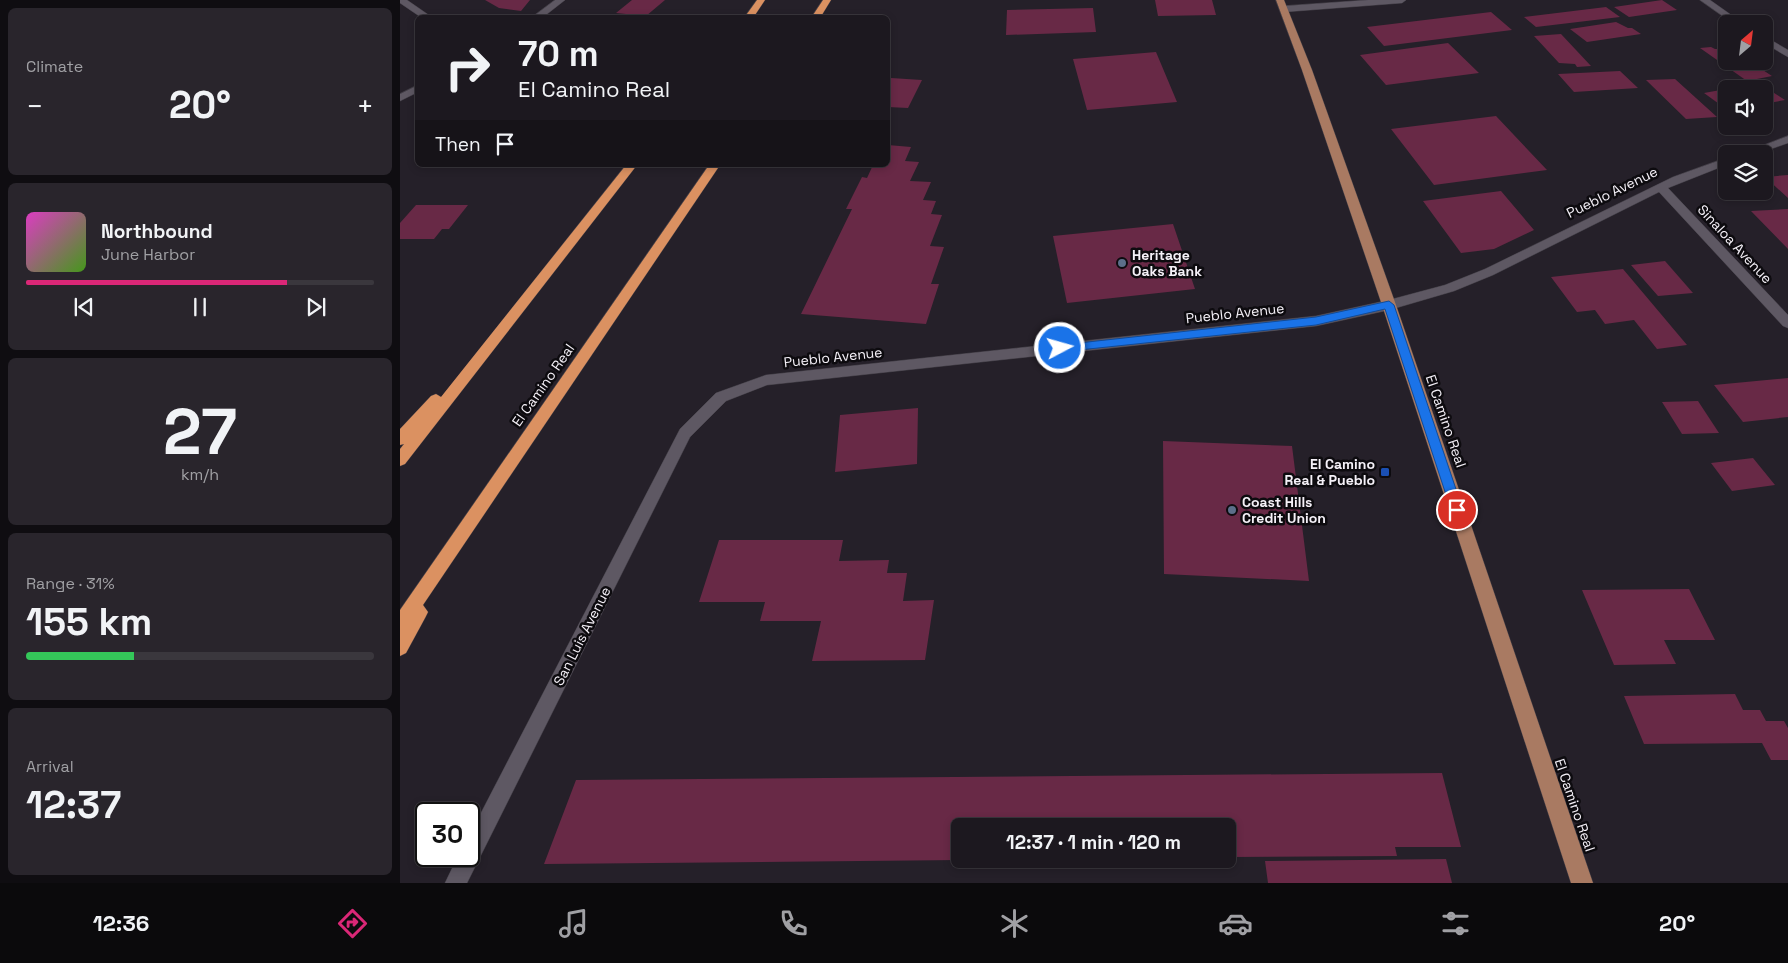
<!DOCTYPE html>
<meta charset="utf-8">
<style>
body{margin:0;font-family:"Space Grotesk",sans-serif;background:#29252c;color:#f1f3f6;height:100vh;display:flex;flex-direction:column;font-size:19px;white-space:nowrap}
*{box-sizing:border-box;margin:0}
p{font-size:16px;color:#a0a0a4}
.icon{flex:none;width:28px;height:28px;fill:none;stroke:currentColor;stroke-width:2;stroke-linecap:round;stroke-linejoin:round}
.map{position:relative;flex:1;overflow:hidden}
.details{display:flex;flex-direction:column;gap:8px;padding:8px;background:#0f0d11;width:400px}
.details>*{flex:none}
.top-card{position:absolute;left:15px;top:15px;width:475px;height:152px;border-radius:8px;box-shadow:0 2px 8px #0003,0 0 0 1px #3a373d;background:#1c181f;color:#f1f3f6;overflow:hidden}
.needle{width:32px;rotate:28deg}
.fabs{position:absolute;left:1318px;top:15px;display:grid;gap:10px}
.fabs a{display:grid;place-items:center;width:55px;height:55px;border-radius:8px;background:#1c181f;box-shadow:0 2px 8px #0003,0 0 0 1px #3a373d;font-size:25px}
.speed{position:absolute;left:15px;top:802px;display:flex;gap:10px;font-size:25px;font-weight:700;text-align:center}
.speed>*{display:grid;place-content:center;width:65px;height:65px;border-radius:50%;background:#1c181f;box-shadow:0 2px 8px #0003,0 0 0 1px #3a373d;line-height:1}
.speed .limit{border:2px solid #111;border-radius:8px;background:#fff;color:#111}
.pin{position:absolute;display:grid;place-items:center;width:42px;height:42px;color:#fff;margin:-21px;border:2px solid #fff;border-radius:50%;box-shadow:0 1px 5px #0007}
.me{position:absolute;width:55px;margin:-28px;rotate:84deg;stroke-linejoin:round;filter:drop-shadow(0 0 4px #0008)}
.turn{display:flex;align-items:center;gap:18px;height:105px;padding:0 20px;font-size:22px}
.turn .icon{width:65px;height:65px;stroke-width:2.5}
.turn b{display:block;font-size:35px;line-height:42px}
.then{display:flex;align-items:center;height:48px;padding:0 20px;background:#0003;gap:10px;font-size:19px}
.big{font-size:38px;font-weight:700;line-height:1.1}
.details .widget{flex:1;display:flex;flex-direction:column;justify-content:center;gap:8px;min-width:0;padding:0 18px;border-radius:8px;background:#29252c}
.details .dial{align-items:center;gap:0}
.dial b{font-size:65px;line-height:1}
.song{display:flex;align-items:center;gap:15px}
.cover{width:60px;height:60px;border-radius:8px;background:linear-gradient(135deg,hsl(310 70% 55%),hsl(100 70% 35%))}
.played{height:5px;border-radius:2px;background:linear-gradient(90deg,#db2777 75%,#3a373d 75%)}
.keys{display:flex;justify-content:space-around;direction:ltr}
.heat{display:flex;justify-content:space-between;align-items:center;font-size:28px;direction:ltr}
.charge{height:8px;border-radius:4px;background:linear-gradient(90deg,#34c759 31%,#3a373d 0)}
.trip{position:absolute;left:551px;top:818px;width:285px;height:50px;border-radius:8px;background:#1c181f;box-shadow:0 2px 8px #0003,0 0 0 1px #3a373d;font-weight:700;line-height:50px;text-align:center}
.tab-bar{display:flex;height:80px;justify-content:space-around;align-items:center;background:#0b0a0c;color:#a0a0a4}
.tab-bar .icon{width:35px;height:35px}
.tab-bar .on{color:#db2777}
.tab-bar b{font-size:22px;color:#f1f3f6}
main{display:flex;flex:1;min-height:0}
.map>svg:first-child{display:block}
.building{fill:#682946}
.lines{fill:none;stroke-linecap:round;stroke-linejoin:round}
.minor-casing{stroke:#413d45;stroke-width:1}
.major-casing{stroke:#413d45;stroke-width:1}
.highway-casing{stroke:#413d45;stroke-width:1}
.minor{fill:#5e5863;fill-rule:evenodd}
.major{fill:#a97a62;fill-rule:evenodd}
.highway{fill:#db9161;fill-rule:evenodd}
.route{fill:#1a73e8;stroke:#114b97}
.service-dot{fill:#5c6f8a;stroke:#0d0b0f;stroke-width:2}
.transit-dot{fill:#1a4fb4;stroke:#0d0b0f;stroke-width:2}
.labels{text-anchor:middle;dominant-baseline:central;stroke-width:5;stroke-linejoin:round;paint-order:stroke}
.street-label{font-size:14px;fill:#f5f1f8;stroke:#0d0b0f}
.poi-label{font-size:14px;font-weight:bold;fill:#f5f1f8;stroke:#0d0b0f;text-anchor:start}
</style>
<main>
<section class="details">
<div class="widget"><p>Climate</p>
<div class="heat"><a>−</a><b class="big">20°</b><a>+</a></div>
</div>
<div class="widget">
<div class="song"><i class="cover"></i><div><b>Northbound</b><p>June Harbor</p></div></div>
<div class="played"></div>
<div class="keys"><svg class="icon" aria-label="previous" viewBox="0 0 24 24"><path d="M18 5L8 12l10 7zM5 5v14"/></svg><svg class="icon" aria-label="pause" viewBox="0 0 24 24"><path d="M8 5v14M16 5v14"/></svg><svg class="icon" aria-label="next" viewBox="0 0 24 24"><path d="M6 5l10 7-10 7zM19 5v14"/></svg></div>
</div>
<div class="widget dial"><b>27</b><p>km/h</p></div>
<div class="widget"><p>Range · 31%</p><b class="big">155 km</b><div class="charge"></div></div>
<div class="widget"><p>Arrival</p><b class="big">12:37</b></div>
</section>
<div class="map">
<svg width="1388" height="883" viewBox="0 0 1388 883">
<rect width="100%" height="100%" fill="#252029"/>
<path class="building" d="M85,0H130L121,11L99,8Z
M232,0H265L246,16L216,13Z
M755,0H812L816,15L758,16Z
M1262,0L1277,10L1229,17L1214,7Z
M1206,7L1220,17L1136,27L1124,17Z
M693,8L696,32L606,35L607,10Z
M1091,12L1112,30L984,46L967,27Z
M1216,22L1228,28H1232L1241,34L1187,42L1170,29Z
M1161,34L1191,66L1177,67L1175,64L1159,63L1134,36Z
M1048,43L1079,73L986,85L960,55Z
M1311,47L1315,49H1326V61H1349L1372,76L1347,81L1300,48Z
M756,52L777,102L687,110L673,59Z
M1220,71L1238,88L1174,92L1158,74Z
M491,78L522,80L508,108L488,107V86Z
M1275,79L1317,117L1286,119L1246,80Z
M1360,84L1385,100L1364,104V89H1334Z
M1326,89V109L1304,93Z
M1096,116L1147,170L1034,185L991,129Z
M488,145L511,147L505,161L519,162L510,181L531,182L523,200L536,201L531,214L542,215L530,246L544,247L531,284H539L526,324L401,314L452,209H446L462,177L467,178L473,165H488Z
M1388,175V198L1365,177Z
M1101,191L1134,230L1094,249L1061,253L1023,201Z
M16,205H68L49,229H42L34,239H0V223Z
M1388,209V249L1351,211Z
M773,224L795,289L667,303L653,236Z
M1265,261L1293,293L1258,296L1231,265Z
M1223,269L1287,345L1257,349L1234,320L1205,324L1195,310L1177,312L1151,277Z
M1388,378V417L1343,422L1314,385Z
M1298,401L1319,433L1282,434L1262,402Z
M518,408L517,464L435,472L440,415Z
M763,441L892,446L909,581L764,574Z
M1353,458L1375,485L1332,491L1311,463Z
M319,540H443L439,561L489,560L487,573H507L503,601L534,600L525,660L412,661L421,621H360L365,602H299Z
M1289,589L1315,640H1264L1276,664L1214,665L1182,590Z
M1335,694L1343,710H1360L1366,721H1384L1388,728V760H1371L1362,743L1244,744L1224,696Z
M1042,773L1061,847H995L997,856L828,857V826H560V860L144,864L176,780Z
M1046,859L1052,883H868L865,861Z"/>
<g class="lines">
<defs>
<path id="minor" d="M0,0H7L33,18H22L0,3Z
M155,0H165L142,18H131Z
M968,0H1006L1002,3L884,12L880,9L884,6Z
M1300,0H1310L1344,24H1334Z
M1364,36L1388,50V57L1364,43Z
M18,85V92L0,101V94Z
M1388,136V143L1357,154H1341Z
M1326,158V165L1268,188L1388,315V328L1383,326L1259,192L1093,275L1054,291L989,310L916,326L367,385L326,401L290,437L67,883H45L58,856H69V836L280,429L316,393L366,375L916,316L989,300L1045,285L1085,269L1273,177Z"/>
<path id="major" d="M876,0H884L912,70L996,305L1193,883H1171L982,305L902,70Z"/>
<path id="highway" d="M357,0H365L353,18H344Z
M423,0H431L420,18H411Z
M226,165H237L5,464L0,466V449L4,444L0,445V429L31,396L36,394L41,397Z
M309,165H320L23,605L28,612L25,618L6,653L0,656V610Z"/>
</defs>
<use href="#minor" class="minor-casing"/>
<use href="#major" class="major-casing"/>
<use href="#highway" class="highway-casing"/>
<use href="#minor" class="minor"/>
<use href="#major" class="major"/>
<use href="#highway" class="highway"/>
</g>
<path class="route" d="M989,301L994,305L1063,510L1062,514L1057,515L1053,514L1051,510L985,309L916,325L660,352L655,348L660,345L916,317Z"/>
<g class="service-dot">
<circle cx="722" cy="263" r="5"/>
<circle cx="832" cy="510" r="5"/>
</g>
<rect class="transit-dot" x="980" y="467" width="10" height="10" rx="2.5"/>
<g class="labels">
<g class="street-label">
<text transform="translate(1212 192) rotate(-26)">Pueblo Avenue</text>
<text transform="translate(1335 244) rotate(47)">Sinaloa Avenue</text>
<text transform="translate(835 313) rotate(-6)">Pueblo Avenue</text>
<text transform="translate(433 357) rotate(-6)">Pueblo Avenue</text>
<text transform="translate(143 385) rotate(-55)">El Camino Real</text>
<text transform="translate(1046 421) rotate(71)">El Camino Real</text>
<text transform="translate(182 636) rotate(-63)">San Luis Avenue</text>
<text transform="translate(1175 805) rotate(71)">El Camino Real</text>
</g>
<g class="poi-label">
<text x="732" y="255">Heritage<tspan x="732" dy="16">Oaks Bank</tspan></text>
<text x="975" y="464" text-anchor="end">El Camino<tspan x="975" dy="16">Real &amp; Pueblo</tspan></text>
<text x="842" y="502">Coast Hills<tspan x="842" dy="16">Credit Union</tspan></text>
</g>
</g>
</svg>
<div class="fabs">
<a><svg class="needle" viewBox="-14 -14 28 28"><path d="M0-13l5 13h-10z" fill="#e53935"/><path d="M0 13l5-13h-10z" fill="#a0a0a4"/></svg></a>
<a><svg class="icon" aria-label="sound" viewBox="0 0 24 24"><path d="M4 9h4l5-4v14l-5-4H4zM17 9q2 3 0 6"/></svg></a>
<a><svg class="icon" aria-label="layers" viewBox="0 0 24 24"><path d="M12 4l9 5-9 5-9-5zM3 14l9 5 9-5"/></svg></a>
</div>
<div class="speed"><div class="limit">30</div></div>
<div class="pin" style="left:1057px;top:510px;background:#d93025"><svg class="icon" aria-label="arrive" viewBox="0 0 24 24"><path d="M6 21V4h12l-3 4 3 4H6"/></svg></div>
<svg class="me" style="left:660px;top:348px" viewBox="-20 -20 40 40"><circle r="17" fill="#1a73e8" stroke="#fff" stroke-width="3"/><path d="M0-11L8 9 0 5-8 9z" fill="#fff"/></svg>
<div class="trip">12:37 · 1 min · 120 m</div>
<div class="top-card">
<div class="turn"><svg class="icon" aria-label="right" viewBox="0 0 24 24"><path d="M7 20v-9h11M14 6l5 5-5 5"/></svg><div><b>70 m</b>El Camino Real</div></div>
<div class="then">Then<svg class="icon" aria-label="arrive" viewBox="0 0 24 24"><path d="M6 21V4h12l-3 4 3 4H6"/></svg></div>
</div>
</div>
</main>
<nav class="tab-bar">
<b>12:36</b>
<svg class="icon on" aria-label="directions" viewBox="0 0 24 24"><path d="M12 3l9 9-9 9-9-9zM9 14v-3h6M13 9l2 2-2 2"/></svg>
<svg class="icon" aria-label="music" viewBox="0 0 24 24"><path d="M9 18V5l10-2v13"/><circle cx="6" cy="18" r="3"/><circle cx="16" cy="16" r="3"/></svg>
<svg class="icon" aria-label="phone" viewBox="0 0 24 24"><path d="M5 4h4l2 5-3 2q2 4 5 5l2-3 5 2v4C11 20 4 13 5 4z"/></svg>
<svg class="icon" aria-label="climate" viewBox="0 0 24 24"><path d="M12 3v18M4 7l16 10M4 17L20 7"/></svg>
<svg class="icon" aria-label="car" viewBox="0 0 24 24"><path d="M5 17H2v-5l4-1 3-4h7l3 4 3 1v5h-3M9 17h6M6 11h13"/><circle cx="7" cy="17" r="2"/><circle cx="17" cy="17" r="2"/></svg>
<svg class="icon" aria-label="filters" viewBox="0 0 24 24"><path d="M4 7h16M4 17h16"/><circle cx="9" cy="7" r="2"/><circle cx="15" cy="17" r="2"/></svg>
<b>20°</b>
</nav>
